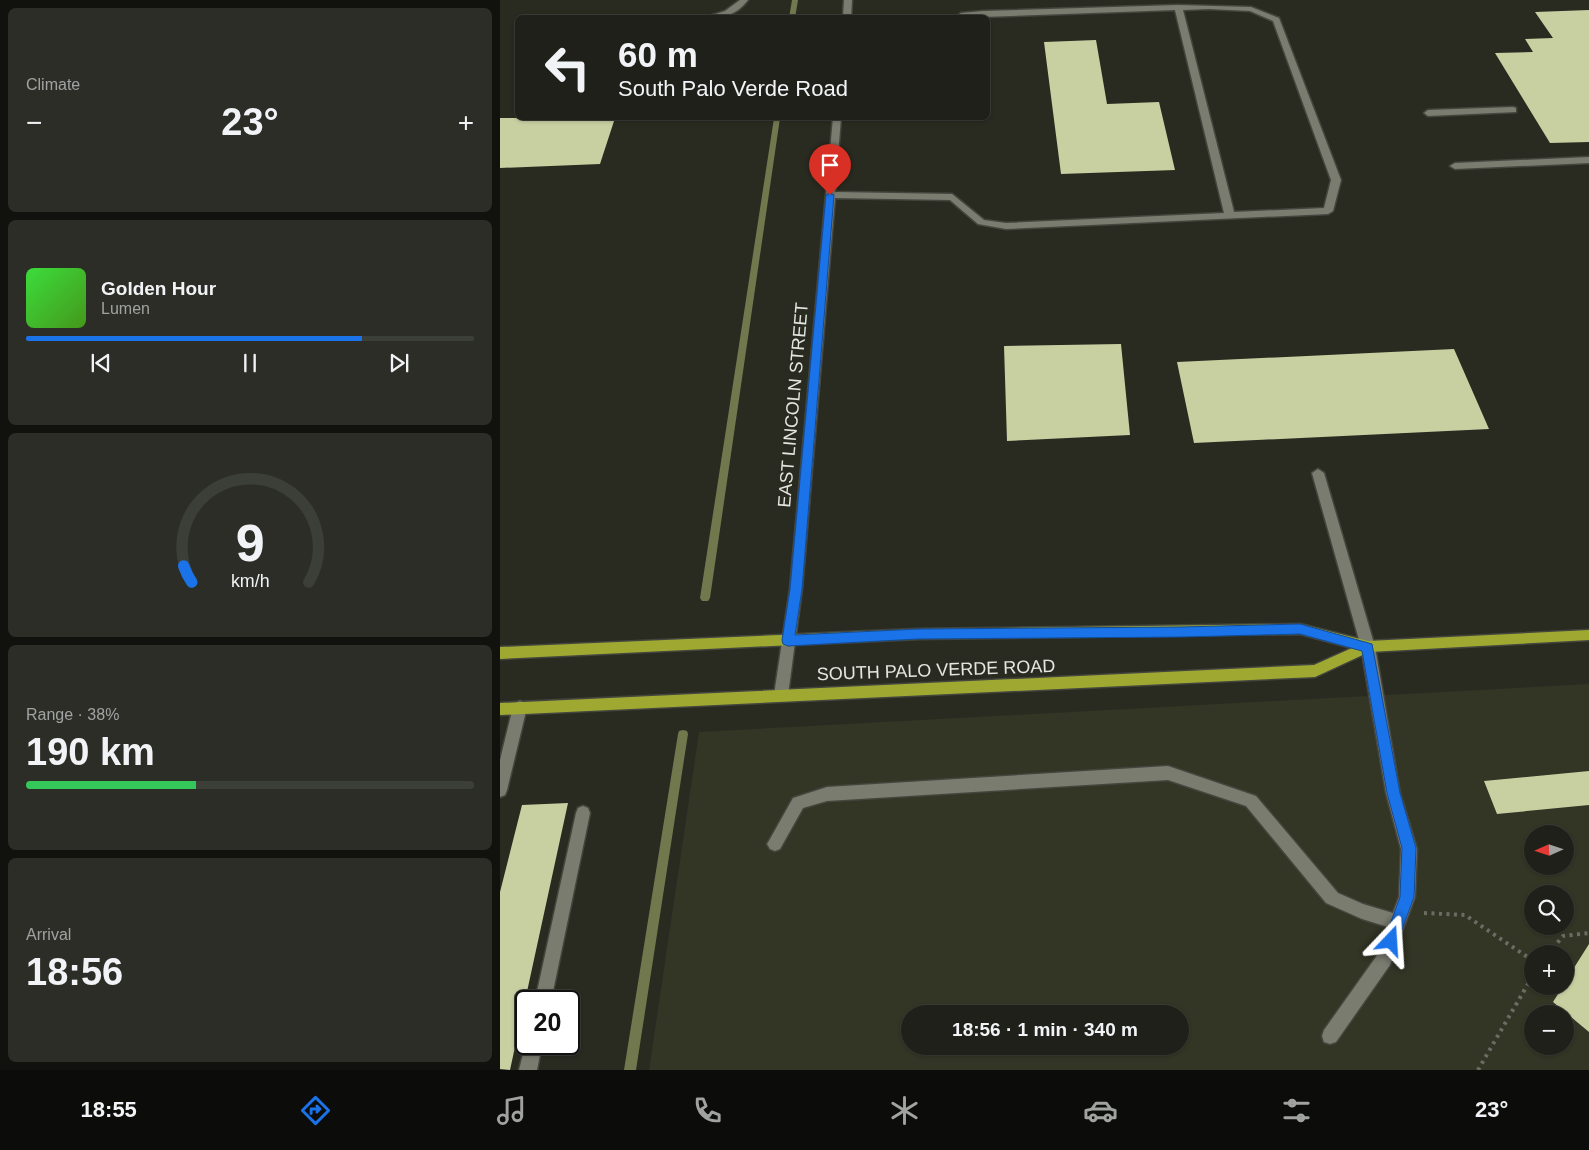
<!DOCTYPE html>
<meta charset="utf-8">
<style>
body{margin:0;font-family:Arial,sans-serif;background:#2c2d26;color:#f1f3f6;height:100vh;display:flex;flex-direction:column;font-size:19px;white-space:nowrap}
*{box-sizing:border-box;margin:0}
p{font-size:16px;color:#a1a3a2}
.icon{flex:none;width:28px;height:28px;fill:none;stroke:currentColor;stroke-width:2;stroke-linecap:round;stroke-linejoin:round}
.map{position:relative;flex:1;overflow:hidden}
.side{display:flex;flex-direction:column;gap:8px;padding:8px;background:#11120e;width:500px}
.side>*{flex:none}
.banner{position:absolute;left:15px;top:15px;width:475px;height:105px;border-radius:8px;box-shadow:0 1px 4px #0004,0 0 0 1px #3c3e38;background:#1f2019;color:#f1f3f6;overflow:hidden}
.needle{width:32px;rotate:267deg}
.tools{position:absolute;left:1024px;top:825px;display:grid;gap:10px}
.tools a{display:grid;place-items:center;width:50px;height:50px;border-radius:50%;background:#1f2019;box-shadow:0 1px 4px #0004,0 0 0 1px #3c3e38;font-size:25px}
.speed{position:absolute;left:15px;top:990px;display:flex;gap:10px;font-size:25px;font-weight:700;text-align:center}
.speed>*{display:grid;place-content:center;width:65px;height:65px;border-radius:50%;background:#1f2019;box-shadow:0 1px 4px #0004,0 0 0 1px #3c3e38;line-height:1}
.speed .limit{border:2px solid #111;border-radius:8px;background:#fff;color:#111}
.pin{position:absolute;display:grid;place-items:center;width:42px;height:42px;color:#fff;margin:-51px -21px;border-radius:50% 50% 50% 0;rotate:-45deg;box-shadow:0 0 5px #0007}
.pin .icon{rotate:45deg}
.me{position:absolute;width:55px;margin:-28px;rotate:20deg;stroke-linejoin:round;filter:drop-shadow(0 0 4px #0008)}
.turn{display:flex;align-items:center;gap:18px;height:105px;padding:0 20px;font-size:22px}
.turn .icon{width:65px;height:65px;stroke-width:2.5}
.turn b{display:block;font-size:35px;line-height:42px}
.big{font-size:38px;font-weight:700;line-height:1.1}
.side .tile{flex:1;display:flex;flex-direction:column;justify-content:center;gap:8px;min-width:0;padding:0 18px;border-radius:8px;background:#2c2d26}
.side .dial{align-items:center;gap:0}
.dial svg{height:130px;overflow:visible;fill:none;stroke:#3c3e38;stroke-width:7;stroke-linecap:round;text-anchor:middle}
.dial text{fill:#f1f3f6;stroke:none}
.song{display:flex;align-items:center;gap:15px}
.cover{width:60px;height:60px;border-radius:8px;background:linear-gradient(135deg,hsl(120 70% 55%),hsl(100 70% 35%))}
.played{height:5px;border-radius:2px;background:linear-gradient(90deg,#1a73e8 75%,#3c3e38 75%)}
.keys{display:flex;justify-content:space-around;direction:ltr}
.heat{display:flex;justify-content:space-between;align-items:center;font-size:28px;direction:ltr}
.charge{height:8px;border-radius:4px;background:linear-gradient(90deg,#34c759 38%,#3c3e38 0)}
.trip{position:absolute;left:401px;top:1005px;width:288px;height:50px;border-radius:25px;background:#1f2019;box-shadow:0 1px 4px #0004,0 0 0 1px #3c3e38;font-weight:700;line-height:50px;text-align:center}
.tab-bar{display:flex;height:80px;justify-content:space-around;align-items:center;background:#0c0d0a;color:#a1a3a2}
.tab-bar .icon{width:35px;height:35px}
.tab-bar .active{color:#1a73e8}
.tab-bar b{font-size:22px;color:#f1f3f6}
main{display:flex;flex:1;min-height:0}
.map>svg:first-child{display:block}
.built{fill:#333525;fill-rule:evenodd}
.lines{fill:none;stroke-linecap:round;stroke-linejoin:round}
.stream{fill:#72784e;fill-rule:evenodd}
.building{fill:#c8d0a2}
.minor-casing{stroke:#44463d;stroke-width:3}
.major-casing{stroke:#44463d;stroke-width:3}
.path{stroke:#6b6d65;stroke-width:4;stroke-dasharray:3 4.5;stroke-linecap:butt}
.minor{fill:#7a7c70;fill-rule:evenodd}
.major{fill:#9fa932;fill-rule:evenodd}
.route{fill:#1a73e8;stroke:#114b97}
.labels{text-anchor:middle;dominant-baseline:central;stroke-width:5;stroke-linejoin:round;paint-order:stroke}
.street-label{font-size:18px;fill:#e4e6df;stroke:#292b21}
</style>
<main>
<section class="side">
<div class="tile"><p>Climate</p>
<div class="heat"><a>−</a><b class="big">23°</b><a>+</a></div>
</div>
<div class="tile">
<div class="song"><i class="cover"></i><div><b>Golden Hour</b><p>Lumen</p></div></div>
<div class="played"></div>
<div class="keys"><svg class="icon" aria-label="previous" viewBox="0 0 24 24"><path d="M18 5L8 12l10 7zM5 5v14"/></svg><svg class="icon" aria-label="pause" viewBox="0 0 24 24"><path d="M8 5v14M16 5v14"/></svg><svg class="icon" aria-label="next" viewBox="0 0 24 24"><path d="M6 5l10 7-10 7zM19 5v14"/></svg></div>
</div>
<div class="tile dial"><svg viewBox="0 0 100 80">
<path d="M14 69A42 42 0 1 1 86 69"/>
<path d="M14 69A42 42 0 0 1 9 59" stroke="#1a73e8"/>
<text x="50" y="56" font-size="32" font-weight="700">9</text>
<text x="50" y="72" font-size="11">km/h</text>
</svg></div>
<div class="tile"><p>Range · 38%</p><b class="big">190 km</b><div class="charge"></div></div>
<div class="tile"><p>Arrival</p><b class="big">18:56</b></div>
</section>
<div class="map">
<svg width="1089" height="1070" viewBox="0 0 1089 1070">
<rect width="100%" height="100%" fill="#292b21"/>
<path class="built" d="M1089,684V1070H149L199,732ZM1032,834H1065V866H1032ZM1032,894H1065V926H1032ZM1032,954H1065V986H1032ZM410,1014H680V1046H410ZM1032,1014H1065V1046H1032Z"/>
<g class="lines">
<path class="stream" d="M292,0H298L295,18H289Z
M274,118H280L210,598L208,601H202L200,598Z
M183,730L187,731L188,734L136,1070H124L178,734L179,731Z"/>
</g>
<path class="building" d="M1089,10V142L1050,143L995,53L1033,52L1025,39L1053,38L1035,12Z
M596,40L607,104L659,102L675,170L561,174L544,42Z
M0,118H115L100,164L0,168Z
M621,344L630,435L507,441L504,346Z
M954,349L989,429L694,443L677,362Z
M1089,771V805L997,814L984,781Z
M68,803L10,1070L0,1069V892L22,805Z
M1089,944V1032L1053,1002L1063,986H1065V982Z"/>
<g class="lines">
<defs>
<path id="minor" d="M240,0H248C236,16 222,18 203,18L225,11Z
M344,0H352L351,18H343Z
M678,5L751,7L779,18L841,180L833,211L828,214L506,229L478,224L450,200L335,198L302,589L288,695L286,699L281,701L276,699L274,695L290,589L333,118H341L335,192L452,194L484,220L506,223L724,213L675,10L455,18L461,13L483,11ZM709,9L750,11L773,21L831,180L824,208L734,212L683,10Z
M1013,107L1016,108V112L928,116L924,113L928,110Z
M1089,157V163L955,169L950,166L955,163Z
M818,469L824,473L875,647L900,793L917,849L915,897L890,965L836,1042L830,1044L824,1042L822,1036L824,1030L878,954L888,927L862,919L826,903L746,806L668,780L327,801L303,808L280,849L275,851L270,849L267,844L270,839L293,798L327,787L668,766L756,796L838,893L863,904L893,913L899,897L901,849L886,793L861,647L812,473Z
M20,701L25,703L27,707L7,790L5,795L0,797V760L13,707L15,703Z
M83,806L88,808L90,813L51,1001H35L76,813L78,808Z
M26,1042V1044H42L37,1070H19Z"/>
<path id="major" d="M800,624L868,641L1089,630V640L869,652L815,677L0,715V703L814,665L852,648L800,634L418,639L0,659V647L418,629Z"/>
</defs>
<use href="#minor" class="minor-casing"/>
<use href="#major" class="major-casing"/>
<path class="path" d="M924,913L965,915L1032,960
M1048,954L1063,936L1089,933
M978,1070L1032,977"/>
<use href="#minor" class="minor"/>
<use href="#major" class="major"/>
</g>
<path class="route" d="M330,193L334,195L302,589L295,635L418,629L681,627L800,624L872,644L900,793L916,848L914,897L896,946L891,948L886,946L884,941L900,897L902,848L887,793L862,651L800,634L681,637L418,639L288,646L283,644L282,640L290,589L326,195Z"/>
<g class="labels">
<g class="street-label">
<text transform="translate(293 405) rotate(-85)">EAST LINCOLN STREET</text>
<text transform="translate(436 670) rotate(-2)">SOUTH PALO VERDE ROAD</text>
</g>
</g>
</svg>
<div class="tools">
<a><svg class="needle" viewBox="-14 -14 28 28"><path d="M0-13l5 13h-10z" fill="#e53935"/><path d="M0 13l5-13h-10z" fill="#a1a3a2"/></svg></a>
<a><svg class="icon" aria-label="search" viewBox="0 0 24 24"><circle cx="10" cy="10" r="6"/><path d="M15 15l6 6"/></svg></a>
<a>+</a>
<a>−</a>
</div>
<div class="speed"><div class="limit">20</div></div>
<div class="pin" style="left:330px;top:195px;background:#d93025"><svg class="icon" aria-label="arrive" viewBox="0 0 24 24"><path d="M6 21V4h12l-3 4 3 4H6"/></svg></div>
<svg class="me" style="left:891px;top:941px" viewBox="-20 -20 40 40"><path d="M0-17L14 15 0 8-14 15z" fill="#1a73e8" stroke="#fff" stroke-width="4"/></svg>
<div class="trip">18:56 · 1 min · 340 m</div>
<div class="banner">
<div class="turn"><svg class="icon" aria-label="left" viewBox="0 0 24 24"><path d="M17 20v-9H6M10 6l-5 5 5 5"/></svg><div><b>60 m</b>South Palo Verde Road</div></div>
</div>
</div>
</main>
<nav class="tab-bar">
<b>18:55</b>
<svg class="icon active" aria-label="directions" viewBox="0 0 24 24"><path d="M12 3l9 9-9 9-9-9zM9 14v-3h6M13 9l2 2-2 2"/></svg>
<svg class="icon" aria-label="music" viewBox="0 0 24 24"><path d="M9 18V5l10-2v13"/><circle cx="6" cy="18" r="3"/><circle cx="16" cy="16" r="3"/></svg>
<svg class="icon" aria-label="phone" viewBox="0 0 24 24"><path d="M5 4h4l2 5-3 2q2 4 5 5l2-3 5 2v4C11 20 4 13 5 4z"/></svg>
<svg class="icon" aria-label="climate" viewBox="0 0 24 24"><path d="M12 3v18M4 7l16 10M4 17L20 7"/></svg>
<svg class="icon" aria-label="car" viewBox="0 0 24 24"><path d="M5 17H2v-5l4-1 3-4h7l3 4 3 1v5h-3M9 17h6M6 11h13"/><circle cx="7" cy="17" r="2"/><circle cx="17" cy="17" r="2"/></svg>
<svg class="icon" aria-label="filters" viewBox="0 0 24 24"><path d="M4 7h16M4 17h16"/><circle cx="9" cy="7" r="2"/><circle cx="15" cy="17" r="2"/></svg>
<b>23°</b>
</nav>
